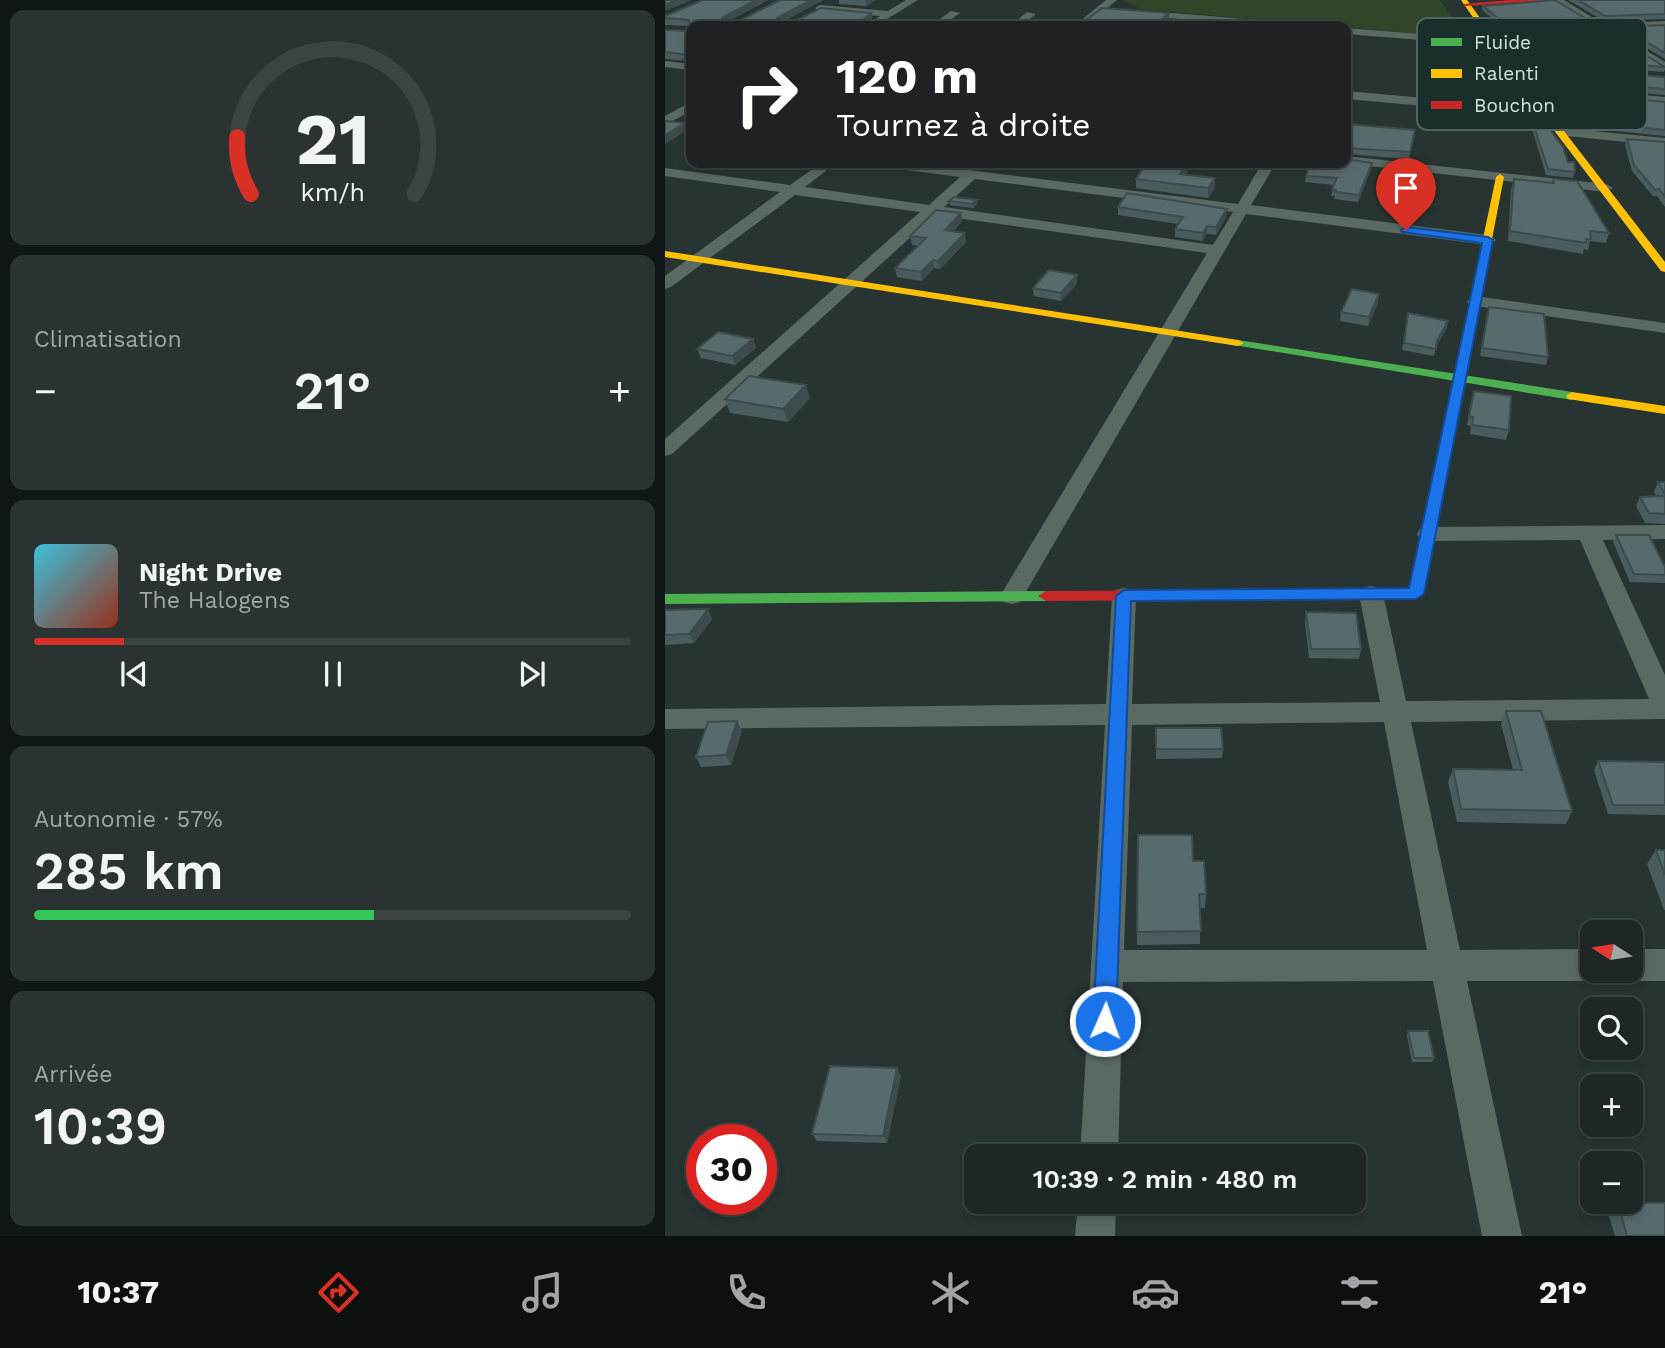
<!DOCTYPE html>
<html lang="fr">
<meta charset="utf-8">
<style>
body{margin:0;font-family:"Work Sans",sans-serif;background:#2b3332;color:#f1f3f6;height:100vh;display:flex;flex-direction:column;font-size:26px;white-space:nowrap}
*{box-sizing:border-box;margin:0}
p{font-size:23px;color:#a1a5a7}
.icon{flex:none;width:38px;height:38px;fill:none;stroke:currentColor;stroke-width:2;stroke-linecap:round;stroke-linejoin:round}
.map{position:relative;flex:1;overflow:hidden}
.details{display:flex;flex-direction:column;gap:10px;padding:10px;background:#101515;width:665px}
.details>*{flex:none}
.top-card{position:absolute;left:21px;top:21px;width:665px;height:147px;border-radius:14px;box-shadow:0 4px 10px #0003,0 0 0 2px #3c4443;background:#202124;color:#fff;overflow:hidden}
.needle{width:46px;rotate:282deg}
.tools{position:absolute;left:915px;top:920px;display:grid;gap:14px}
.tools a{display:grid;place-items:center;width:63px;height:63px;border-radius:14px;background:#1e2726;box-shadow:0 4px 10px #0003,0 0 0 2px #3c4443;font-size:35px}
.speed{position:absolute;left:21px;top:1124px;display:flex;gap:14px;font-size:35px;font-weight:700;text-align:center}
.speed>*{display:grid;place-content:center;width:91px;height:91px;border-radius:50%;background:#1e2726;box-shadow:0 4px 10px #0003,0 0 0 2px #3c4443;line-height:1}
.speed .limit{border:10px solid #d22;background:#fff;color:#111}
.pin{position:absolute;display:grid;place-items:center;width:60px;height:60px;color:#fff;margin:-72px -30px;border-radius:50% 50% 50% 0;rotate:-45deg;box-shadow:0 0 7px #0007}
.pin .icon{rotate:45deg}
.me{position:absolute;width:77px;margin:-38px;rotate:2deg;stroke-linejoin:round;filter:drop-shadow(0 0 5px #0008)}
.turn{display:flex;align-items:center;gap:24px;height:147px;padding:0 35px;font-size:32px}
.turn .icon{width:91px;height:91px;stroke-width:2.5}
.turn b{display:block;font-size:49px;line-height:60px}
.big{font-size:52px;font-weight:600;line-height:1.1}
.details .card{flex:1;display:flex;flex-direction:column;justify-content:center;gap:10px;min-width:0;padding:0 24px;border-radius:14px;background:#2b3332}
.details .dial{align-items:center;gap:0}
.dial svg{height:182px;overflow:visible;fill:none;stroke:#3c4443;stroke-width:7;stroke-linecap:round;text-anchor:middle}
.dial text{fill:#f1f3f6;stroke:none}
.song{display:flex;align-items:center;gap:21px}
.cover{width:84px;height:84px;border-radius:10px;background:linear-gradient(135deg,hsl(190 70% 55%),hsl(10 70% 35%))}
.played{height:7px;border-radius:4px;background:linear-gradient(90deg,#d93025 15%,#3c4443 15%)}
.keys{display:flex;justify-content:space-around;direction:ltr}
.heat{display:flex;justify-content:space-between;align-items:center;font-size:38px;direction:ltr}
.charge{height:10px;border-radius:5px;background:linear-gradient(90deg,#34c759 57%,#3c4443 0)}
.trip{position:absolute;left:299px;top:1144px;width:402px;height:70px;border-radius:14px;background:#1e2726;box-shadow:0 4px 10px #0003,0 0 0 2px #3c4443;font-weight:600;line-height:70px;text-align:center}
.dock{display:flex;height:112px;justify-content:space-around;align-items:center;background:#0c100f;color:#a1a5a7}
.dock .icon{width:49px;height:49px}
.dock .active{color:#d93025}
.dock b{font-size:32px;color:#f1f3f6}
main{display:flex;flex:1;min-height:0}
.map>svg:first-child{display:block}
.green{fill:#314628}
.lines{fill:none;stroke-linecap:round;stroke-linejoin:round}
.street{fill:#5a6962;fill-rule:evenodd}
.fast{fill:#4caf50;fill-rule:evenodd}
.slow{fill:#ffc107;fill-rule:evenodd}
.jam{fill:#c62828;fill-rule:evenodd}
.wall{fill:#4b5c5e}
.shaded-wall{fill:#3d4b4c}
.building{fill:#576b6d;stroke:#3d4b4c;stroke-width:2}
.route{fill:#1a73e8;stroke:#114b97;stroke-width:2}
.key{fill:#192f2c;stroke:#516462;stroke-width:2}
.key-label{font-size:19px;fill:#d4e1df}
</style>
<main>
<section class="details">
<div class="card dial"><svg viewBox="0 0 100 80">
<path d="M14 69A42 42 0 1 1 86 69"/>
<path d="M14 69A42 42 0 0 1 8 44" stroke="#d93025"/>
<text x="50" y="56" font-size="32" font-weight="700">21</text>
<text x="50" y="72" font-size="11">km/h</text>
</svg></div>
<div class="card"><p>Climatisation</p>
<div class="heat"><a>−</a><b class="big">21°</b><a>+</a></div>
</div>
<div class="card">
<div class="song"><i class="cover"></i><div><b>Night Drive</b><p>The Halogens</p></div></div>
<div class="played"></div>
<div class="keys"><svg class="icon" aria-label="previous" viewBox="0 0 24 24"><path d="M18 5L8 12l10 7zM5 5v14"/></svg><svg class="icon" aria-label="pause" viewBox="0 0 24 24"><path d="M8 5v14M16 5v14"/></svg><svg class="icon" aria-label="next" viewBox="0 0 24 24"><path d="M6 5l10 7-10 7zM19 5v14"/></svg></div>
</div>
<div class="card"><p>Autonomie · 57%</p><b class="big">285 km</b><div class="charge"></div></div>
<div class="card"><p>Arrivée</p><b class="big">10:39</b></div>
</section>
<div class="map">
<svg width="1000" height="1236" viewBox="0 0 1000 1236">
<rect width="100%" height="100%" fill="#283432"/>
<path class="green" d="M459,0H775L801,38L475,9Z"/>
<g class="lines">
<path class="street" d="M241,0H253L212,25L207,22L215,16L155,11L150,8L155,5L223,11Z
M441,0H452L420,26H409Z
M887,0H899L938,24L1000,21V27L947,30L1000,62V70Z
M472,10L628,23L633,26H594L468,15L467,13Z
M286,11L295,13L277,26H265Z
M362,12L371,14L356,26H345Z
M681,28L831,40L836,43L831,46L681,34Z
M0,61L26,64V70L0,67Z
M847,63L923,69L929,72L923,75L843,68L841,66Z
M862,85L1000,97V105L858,92V86Z
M681,91L883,109L889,113L883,117L681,99Z
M26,102V111L0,125V116Z
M897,128L1000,138V146L892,135L891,132Z
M681,156L941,184L948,188L941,192L676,163H681Z
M156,163H171L140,187L264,205L295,177L218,167L211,163H248L573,204L597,163H611L586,205L823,235L831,240L823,245L581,214L355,602L347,604L339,602L335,596L542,253L270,215L7,454L0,456V439L255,212L130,195L6,287L0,289V276L115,192L0,176V168L125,185ZM310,179L568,212L548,245L279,207Z
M810,296L1000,323V333L804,305L802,301Z
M1000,525V539L938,540L1000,675V719L746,722L795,950L928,949V971H942L940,976L928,981H802L857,1236H817L768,981L458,982L453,1157H415L440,725L0,729V709L441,704L447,596L451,590L459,588L467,590L471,596L467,704L715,702L694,594L698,588L706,586L714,588L718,594L741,701L984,699L915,540L763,541L755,539L752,534L755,529L763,527ZM719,722L762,950H459L467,725Z
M966,949H1000V981H966L954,976L952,971H966Z
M413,1202H451L450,1236H410Z"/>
<path class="fast" d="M573,340L907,392L913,396L907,400L569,345L567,343Z
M381,591L389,596L381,601L0,604V594Z"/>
<path class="slow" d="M796,0H802L865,87L1000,262V272L996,271L859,91Z
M835,174L839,177L773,518L766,523L759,518L831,177Z
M0,251L573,340L579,343L573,346L0,257Z
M907,392L1000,406V414L903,399L901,396Z"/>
<path class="jam" d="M845,0H887L801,6L798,4Z
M766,513L773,518L759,594L751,599L381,601L373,596L381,591L744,589L759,518Z"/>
</g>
<path class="wall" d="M103,0L62,22H72L115,0H158L116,23H126L206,13L207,18L205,20L26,26V61L0,59V30L26,31L25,26L0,25V16Z
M174,0H211L201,6L174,4Z
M903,0H1000V19L939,21Z
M818,6L1000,67L999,72L881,63L817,10Z
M1000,25V59L956,32L957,27Z
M787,42L827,97L826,101L770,96L771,92L787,71Z
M892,69L1000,77V95L912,87L913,82H896L891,75Z
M913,94L1000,102V136L931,129L923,113L924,103L911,102Z
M681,124L750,130L744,159L681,154Z
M869,127L903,162L910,172L908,178L881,175L868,132Z
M962,139L1000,142V207L992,196H988L967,171L960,145Z
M707,163L706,169L693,202L669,199L670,196H666L669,185L640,182L641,176Z
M521,174L550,188L543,198L471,188V179Z
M849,179L887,183L888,179L944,233L941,243L925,241L923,250L919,249L918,254L843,241L846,189Z
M312,200V204L308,208L285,205L284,201Z
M453,207L562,209L561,217L551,235L542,234L537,241L510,237V229L513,224L453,215Z
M297,221L288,232L301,242L275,269L269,268L257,281L232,277L230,268L254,246L247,245L245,236Z
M412,284L396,301L369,296L368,288Z
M713,303L703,326L675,321L676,312Z
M743,313L782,328L771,347L769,356L737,350Z
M822,314L883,357L881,365L815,356Z
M88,339L91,348L70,365L36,358L32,349Z
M809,391L844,430L841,440L805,434L806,426L802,425Z
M145,398L123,422L65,413L60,399Z
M993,482H1000V524L980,523L971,506L975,497L991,496L989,492Z
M951,535L1000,567V583L965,582L948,542Z
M0,610L47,619L29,643L0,645Z
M641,612L696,649L694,659L644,658L640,622Z
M841,711L907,811L901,824L792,822L783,782L788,769L848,770L836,724Z
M72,721L77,731L66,765L36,767L31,757Z
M491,728L558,749L557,758L491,759Z
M933,761L1000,762V815L943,814L929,770Z
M991,850H1000V910H999L982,864Z
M528,861L541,894L540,908H535V944L472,945V932Z
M743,1031L769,1058L767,1062H747L742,1036Z
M236,1076L222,1143L152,1141L147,1134Z
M953,1203L1000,1236H950L943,1213Z"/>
<path class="shaded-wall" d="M11,0H27L0,11V5Z
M91,0H103L59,24L56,22L57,18Z
M146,0H158L114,24L112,18Z
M201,0H211L201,6L200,1Z
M206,13L207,18L199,26L198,20Z
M504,13V21L498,26H489Z
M20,123L23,130L0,144V135Z
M522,163H528L515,184V174Z
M707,163L706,169L693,202L694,195Z
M550,178V188L543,198V188Z
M312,200V204L308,208L307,204Z
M562,209L561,217L551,235V227Z
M296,213L297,221L281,239L280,230Z
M542,226V234L537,241L538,233Z
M300,233L301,242L275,269L273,261Z
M268,260L269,268L257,281L256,272Z
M412,275V284L396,301V293Z
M714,294L713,303L703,326L704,317Z
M783,321L782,328L770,348L772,341Z
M88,339L91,348L70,365L67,356Z
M141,385L145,398L123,422L118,409Z
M43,609L47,619L29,643L24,634Z
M72,721L77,731L66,765L61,755Z
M232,1068L236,1076L222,1143L218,1136Z"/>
<path class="building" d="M0,0H11L0,5Z
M38,0H91L57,18L56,22H72L115,0H146L112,18L114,23H126L156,8L206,13L198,20L237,23L231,26H26V59L24,55L0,52V30L26,31L24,20L0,18V16Z
M890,0L1000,67L882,58L818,6Z
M913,0H1000V14L940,16Z
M437,8L504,13L489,26H407L414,21L421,20Z
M1000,25V53L957,27Z
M892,69L1000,77V89L914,81V76H897Z
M913,94L1000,102V130L933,123L925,107V98L913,96Z
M0,121L20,123L0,135Z
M681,124L750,130L745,152L681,148Z
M869,127H883L898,147L903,162H909L910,172L883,169Z
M962,139L1000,142V197L994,189L990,190L969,165Z
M681,159L707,163L694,195L670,192L671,190L667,189L672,178L641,176L645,163H681Z
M481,163H522L515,174L550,178L543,188L471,179Z
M849,179L889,183L888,179L912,181L944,233L925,231L926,239H921V243L845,231Z
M462,193L562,209L551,227L542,226L538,233L510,229L518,217L453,207Z
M289,197L312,200L307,204L284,201Z
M271,210L296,213L280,230L300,233L273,261L268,260L256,272L230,268L261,238L245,236Z
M384,270L412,275L396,293L368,288Z
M687,289L714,294L704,317L676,312Z
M824,307L879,314L883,357L817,348Z
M743,313L783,321L772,341L771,349L739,343Z
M53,332L88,339L67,356L32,349Z
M84,376L141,385L118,409L60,399Z
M809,391L846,396L844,430L807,425L808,417L804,416Z
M993,482H1000V494Z
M1000,496V514L984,513L975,497Z
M951,535H984L1000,567V575L969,574Z
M43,609L24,634L0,635V610Z
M641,612L691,613L696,649H646Z
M841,711H876L907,811L796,809L788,769L857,770Z
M72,721L61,755L31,757L43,722Z
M491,728H556L558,749H491Z
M933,761L1000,762V805H948Z
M473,835H527L528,861H539L541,894H534L536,931L472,932Z
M991,850H1000V875Z
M743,1031H763L769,1058H749Z
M165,1066L232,1068L218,1136L147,1134Z
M953,1203H1000V1236H962Z"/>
<path class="route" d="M741,227L823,237L828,240L759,594L751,599L466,601L451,1021L447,1028L440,1032L432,1028L428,1021L451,596L459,590L744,588L817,243L737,232L736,230Z"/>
<rect x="752" y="18" width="230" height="112" rx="10" class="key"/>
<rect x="766" y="38" width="31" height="8" fill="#4caf50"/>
<rect x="766" y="69" width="31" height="9" fill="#ffc107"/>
<rect x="766" y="101" width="31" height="8" fill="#c62828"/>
<g class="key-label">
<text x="809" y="49">Fluide</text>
<text x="809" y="80">Ralenti</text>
<text x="809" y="112">Bouchon</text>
</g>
</svg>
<div class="tools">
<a><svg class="needle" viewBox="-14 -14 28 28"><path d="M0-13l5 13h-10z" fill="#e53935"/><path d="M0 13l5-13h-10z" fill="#a1a5a7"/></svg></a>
<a><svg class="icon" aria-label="search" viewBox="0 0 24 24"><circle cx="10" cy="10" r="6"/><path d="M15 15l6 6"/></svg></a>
<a>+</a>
<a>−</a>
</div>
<div class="speed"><div class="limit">30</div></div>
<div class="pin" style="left:741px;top:230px;background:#d93025"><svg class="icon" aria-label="arrive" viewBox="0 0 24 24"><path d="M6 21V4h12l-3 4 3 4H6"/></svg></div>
<svg class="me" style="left:440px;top:1021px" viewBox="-20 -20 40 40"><circle r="17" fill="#1a73e8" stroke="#fff" stroke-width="3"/><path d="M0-11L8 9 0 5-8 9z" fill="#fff"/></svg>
<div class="trip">10:39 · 2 min · 480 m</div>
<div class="top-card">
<div class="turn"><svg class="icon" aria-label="right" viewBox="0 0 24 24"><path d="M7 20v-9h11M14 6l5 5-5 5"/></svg><div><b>120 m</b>Tournez à droite</div></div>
</div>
</div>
</main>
<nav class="dock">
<b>10:37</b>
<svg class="icon active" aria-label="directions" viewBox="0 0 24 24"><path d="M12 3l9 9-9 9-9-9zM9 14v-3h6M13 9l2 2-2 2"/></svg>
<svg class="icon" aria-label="music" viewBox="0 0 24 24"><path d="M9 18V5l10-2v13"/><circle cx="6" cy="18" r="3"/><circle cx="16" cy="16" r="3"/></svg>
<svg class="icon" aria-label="phone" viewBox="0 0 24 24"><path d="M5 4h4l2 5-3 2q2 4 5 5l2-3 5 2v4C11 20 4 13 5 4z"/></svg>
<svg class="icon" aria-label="climate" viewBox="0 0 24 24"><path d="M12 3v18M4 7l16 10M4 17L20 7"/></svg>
<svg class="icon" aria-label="car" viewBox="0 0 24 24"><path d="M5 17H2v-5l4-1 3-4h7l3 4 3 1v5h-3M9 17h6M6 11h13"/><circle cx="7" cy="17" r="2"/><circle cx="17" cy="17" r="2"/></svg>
<svg class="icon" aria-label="filters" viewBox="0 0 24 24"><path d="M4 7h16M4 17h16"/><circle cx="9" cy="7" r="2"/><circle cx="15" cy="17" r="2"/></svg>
<b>21°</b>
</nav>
